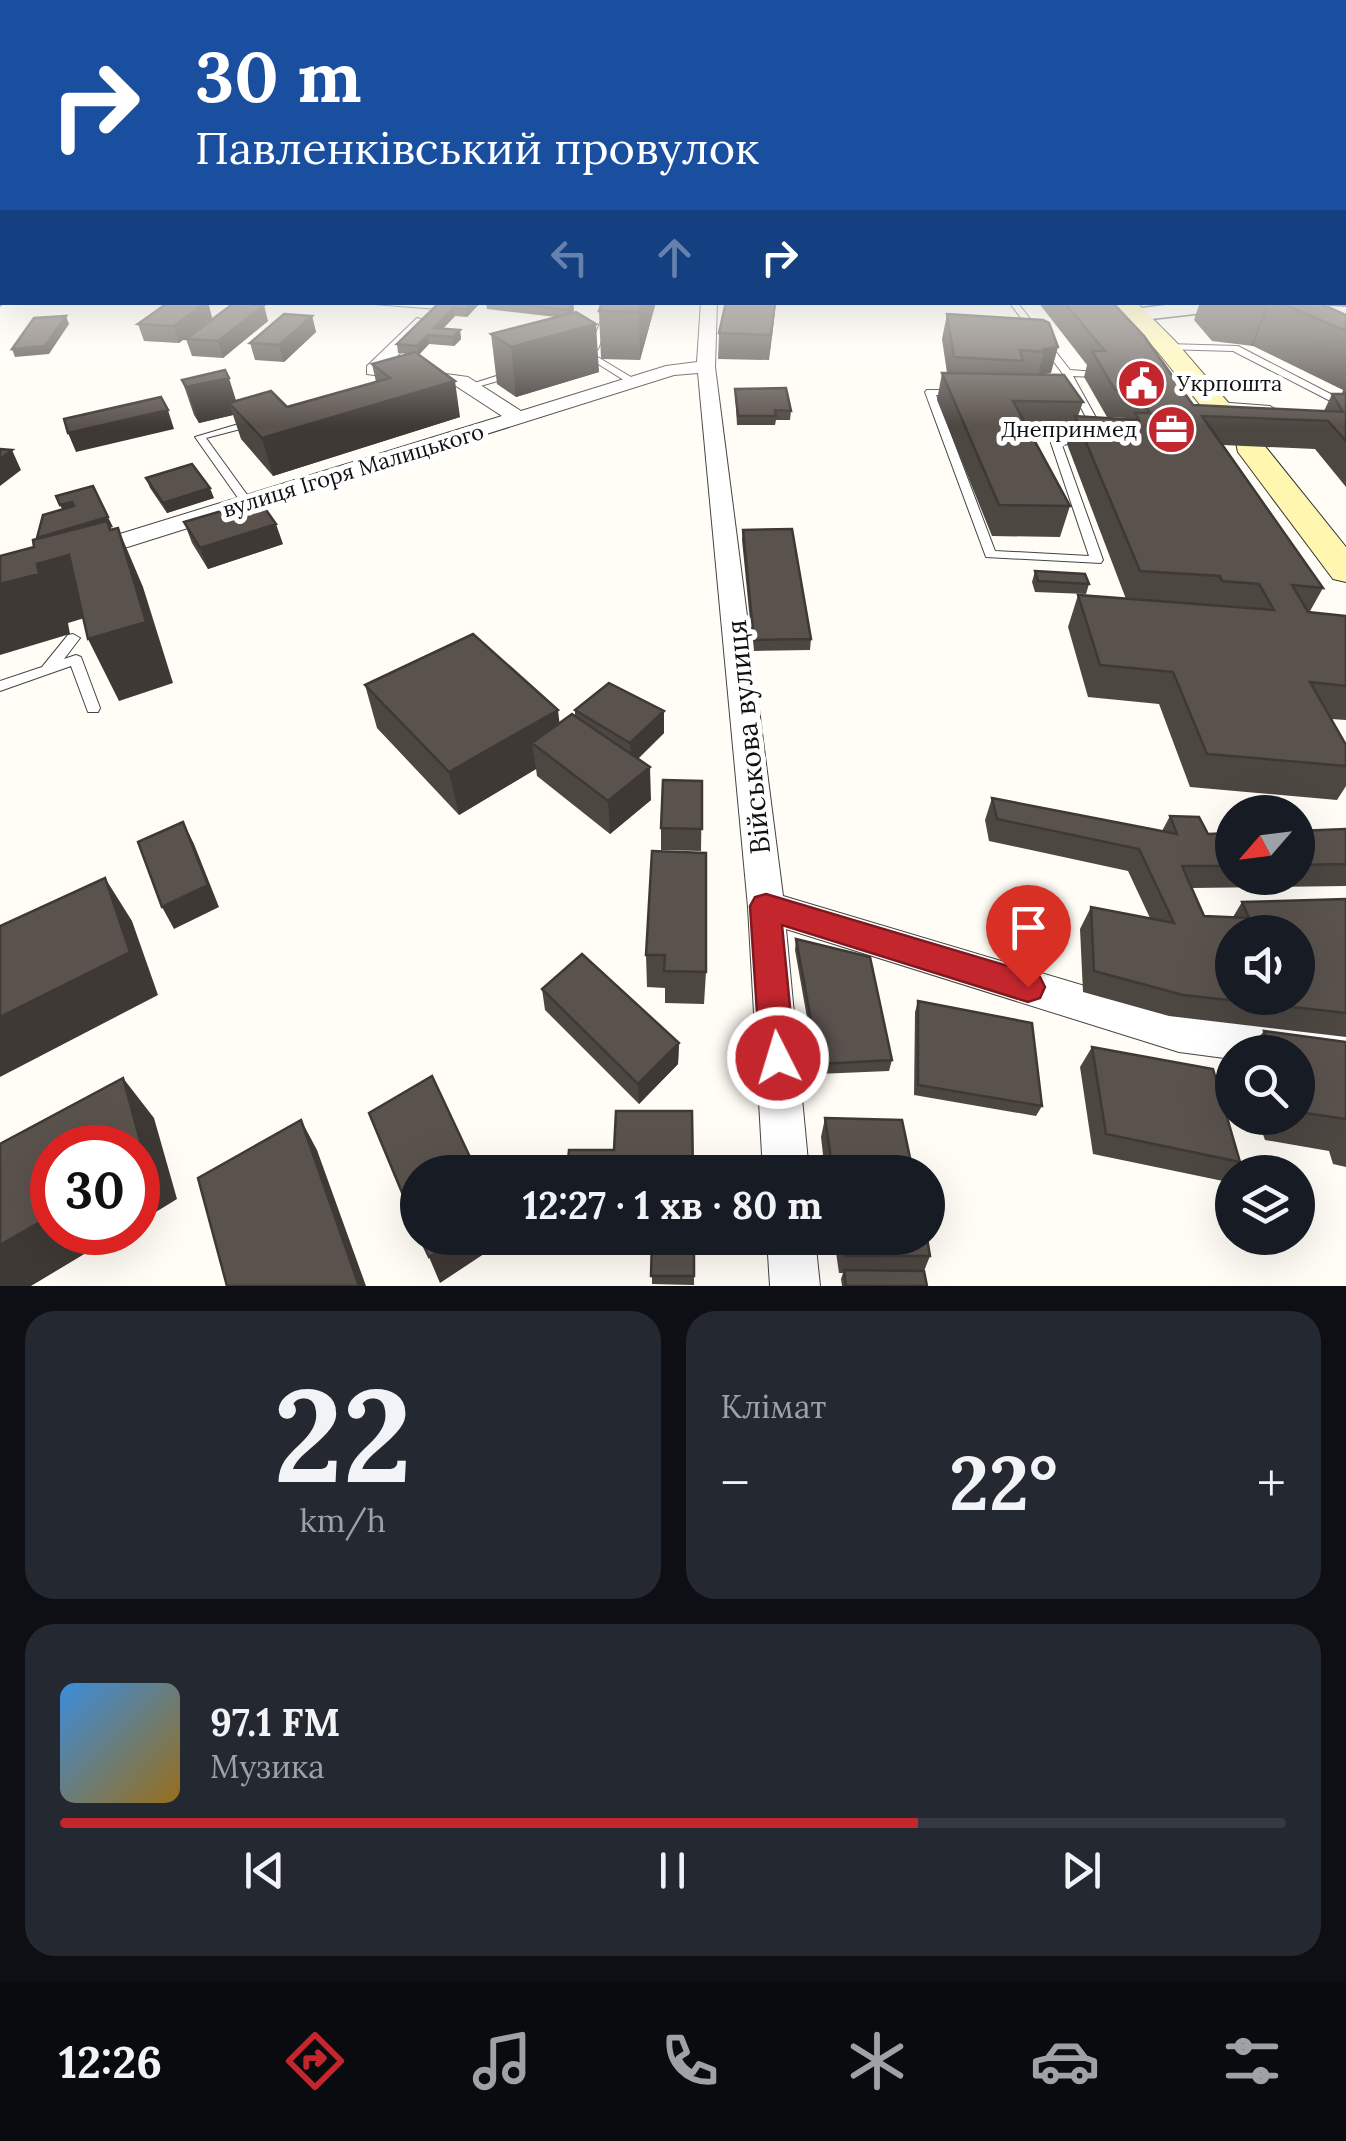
<!DOCTYPE html>
<html lang="uk">
<meta charset="utf-8">
<style>
body{margin:0;font-family:Lora,serif;background:#242831;color:#f1f3f6;height:100vh;display:flex;flex-direction:column;font-size:38px;white-space:nowrap}
*{box-sizing:border-box;margin:0}
p{font-size:32px;color:#9ea1a6}
.icon{flex:none;width:55px;height:55px;fill:none;stroke:currentColor;stroke-width:2;stroke-linecap:round;stroke-linejoin:round}
.map{position:relative;height:1286px;overflow:hidden}
.panel{display:flex;flex-direction:column;gap:25px;padding:25px;background:#0d0f14;flex:1}
.panel>*{flex:none}
.hud{position:absolute;left:0px;top:0px;width:1348px;height:305px;box-shadow:0 10px 40px #0002;background:#1a4fa0;color:#fff;overflow:hidden}
.needle{width:65px;rotate:242deg}
.fabs{position:absolute;left:1215px;top:795px;display:grid;gap:20px}
.fabs a{display:grid;place-items:center;width:100px;height:100px;border-radius:50%;background:#171b24;box-shadow:0 10px 40px #0002;font-size:50px}
.speed{position:absolute;left:30px;top:1125px;display:flex;gap:20px;font-size:50px;font-weight:700;text-align:center}
.speed>*{display:grid;place-content:center;width:130px;height:130px;border-radius:50%;background:#171b24;box-shadow:0 10px 40px #0002;line-height:1}
.speed .limit{border:15px solid #d22;background:#fff;color:#111}
.pin{position:absolute;display:grid;place-items:center;width:85px;height:85px;color:#fff;margin:-102px -42px;border-radius:50% 50% 50% 0;rotate:-45deg;box-shadow:0 0 10px #0007}
.pin .icon{rotate:45deg}
.me{position:absolute;width:110px;margin:-55px;rotate:355deg;stroke-linejoin:round;filter:drop-shadow(0 0 8px #0008)}
.turn{display:flex;align-items:center;gap:35px;height:210px;padding:0 30px;font-size:45px}
.turn .icon{width:130px;height:130px;stroke-width:2.5}
.turn b{display:block;font-size:70px;line-height:85px}
.lanes{display:flex;align-items:center;height:95px;padding:0 30px;background:#0003;justify-content:center;gap:50px;direction:ltr}
.lanes .off{opacity:.35}
.big{font-size:75px;font-weight:700;line-height:1.1}
.panel .widget{flex:1;display:flex;flex-direction:column;justify-content:center;gap:15px;min-width:0;padding:0 35px;border-radius:30px;background:#242831}
.panel .dial{align-items:center;gap:0}
.dial b{font-size:130px;line-height:1}
.song{display:flex;align-items:center;gap:30px}
.cover{width:120px;height:120px;border-radius:15px;background:linear-gradient(135deg,hsl(210 70% 55%),hsl(40 70% 35%))}
.played{height:10px;border-radius:5px;background:linear-gradient(90deg,#c4262e 70%,#363941 70%)}
.keys{display:flex;justify-content:space-around;direction:ltr}
.heat{display:flex;justify-content:space-between;align-items:center;font-size:55px;direction:ltr}
.panel .tiles{flex:1;display:grid;gap:25px;grid-template-columns:1fr 1fr}
.widget:last-child{grid-column:span 2}
.trip{position:absolute;left:400px;top:1155px;width:545px;height:100px;border-radius:50px;background:#171b24;box-shadow:0 10px 40px #0002;font-weight:700;line-height:100px;text-align:center}
.tab-bar{display:flex;height:160px;justify-content:space-around;align-items:center;background:#090b0e;color:#9ea1a6}
.tab-bar .icon{width:70px;height:70px}
.tab-bar .active{color:#c4262e}
.tab-bar b{font-size:45px;color:#f1f3f6}
.map>svg:first-child{display:block}
.lines{fill:none;stroke-linecap:round;stroke-linejoin:round}
.service-casing{stroke:#444;stroke-width:2}
.minor-casing{stroke:#444;stroke-width:2}
.tertiary-casing{stroke:#444;stroke-width:3}
.secondary-casing{stroke:#333;stroke-width:2}
.service{fill:#fff;fill-rule:evenodd}
.minor{fill:#fff;fill-rule:evenodd}
.tertiary{fill:#fff;fill-rule:evenodd}
.secondary{fill:#fff6b0;fill-rule:evenodd}
.wall{fill:#4d4742}
.shaded-wall{fill:#3f3936}
.building{fill:#5a524d;stroke:#3f3936;stroke-width:2.5;fill-rule:evenodd}
.route{fill:#c4262e;stroke:#7f191e;stroke-width:2.5}
.labels{text-anchor:middle;dominant-baseline:central;stroke-width:10;stroke-linejoin:round;paint-order:stroke}
.far-poi-label{font-size:22px;fill:#111;stroke:#fff;text-anchor:start}
.far-street-label{font-size:22px;fill:#111;stroke:#fff}
.street-label{font-size:28px;fill:#111;stroke:#fff}
</style>
<div class="map">
<svg width="1346" height="1286" viewBox="0 0 1346 1286">
<rect width="100%" height="100%" fill="#fffdf5"/>
<g class="lines">
<defs>
<path id="service" d="M347,302L438,305L442,307L438,309Z
M609,302H617L598,349L591,353L636,380V384H630L579,352L590,347Z
M1009,302H1017L1070,370L1097,372V376L1094,377L1073,376L1105,434L1104,436H1096L1063,374Z
M1167,344L1238,346L1346,402V409L1233,351L1164,349V345Z
M512,371L517,374L515,376L470,389L465,386Z
M927,390H953L958,393L953,396L936,395L995,551L1089,556L1051,443L1056,440L1088,437V441L1062,445L1103,560L1101,563L986,557L925,392Z
M1217,402L1270,406L1275,409L1270,412L1214,407V403Z
M252,420L256,421V425L206,438L253,503L247,506L243,505L195,437Z
M73,634L80,638L64,659L76,655L81,657L100,708L98,712H88L71,666L0,691V681L42,667L68,635Z"/>
<path id="minor" d="M701,302H717L715,367L783,896L1179,1014L1346,1033V1073L1298,1067V1052H1232V1059L1179,1052L786,929L809,1172H763L748,907L698,373L674,375L99,556H81L78,551L81,546L502,416L456,386L367,374V366L417,318L431,322L387,366L468,377L521,411L666,366L697,362Z
M767,1238H815L820,1286H770Z"/>
<path id="tertiary" d="M1189,302L1231,305L1221,311L1134,321L1124,315L1134,309Z"/>
<path id="secondary" d="M1111,302H1136L1176,342L1251,429L1253,438L1260,440L1346,547V582L1333,579L1238,452L1236,443L1229,441L1158,352Z"/>
</defs>
<use href="#service" class="service-casing"/>
<use href="#minor" class="minor-casing"/>
<use href="#tertiary" class="tertiary-casing"/>
<use href="#secondary" class="secondary-casing"/>
<use href="#service" class="service"/>
<use href="#minor" class="minor"/>
<use href="#tertiary" class="tertiary"/>
<use href="#secondary" class="secondary"/>
</g>
<path class="wall" d="M1345,247L1346,307L1329,306L1325,302H1345Z
M169,302H208L212,318L179,343L144,341L138,324Z
M440,302H481L467,317L455,316L443,329L460,330L461,339L454,346L429,344L419,355L460,417L273,476L241,439L233,415L199,423L194,415L182,380L236,401L287,407L376,382L372,364L408,354L398,353L397,344Z
M486,302H573L574,310L572,313L599,372L516,397L497,384L491,334L556,317L487,309Z
M602,302H656L640,360L601,359L599,311Z
M776,302L769,360L718,359L719,333Z
M1038,302H1112L1193,405L1324,411L1332,394H1342L1343,390L1253,346L1212,341L1194,320L1200,302H1317L1346,315V487L1315,449L1223,445L1323,588L1309,613L1346,616V720L1331,719L1346,745V786L1337,800L1190,787L1159,704L1088,697L1068,627L1078,595L1126,599L1067,444L1071,429H1028L1070,506L1060,537L992,536L937,400L942,373H947L942,339L947,314L1043,320L1051,373L1038,374L1083,402L1078,416L1128,420L1127,418L1107,417L1084,377L1087,365Z
M1150,302H1170L1169,304L1152,305Z
M312,316L316,332L284,362L255,360L250,343Z
M268,321L223,358L192,356L186,339Z
M735,389L791,411L790,420H776L775,425H737Z
M146,478L214,498L167,513L150,488Z
M184,522L283,544L208,569L192,543Z
M743,530L811,639L810,650L753,651L742,540Z
M1035,571L1089,584L1086,594L1035,592L1032,582Z
M365,685L559,723L575,716V710L664,733L638,759L651,800L610,834L537,776L536,769L459,815L377,728Z
M702,781L701,851L661,850V828Z
M992,798L1162,831L1170,816L1208,834L1232,833V878H1298V831L1346,829V886L1192,888L1204,916L1233,917L1242,902L1346,899V1037L1169,1016L1083,992L1080,929L1091,907L1150,918L1128,871L989,841L985,820Z
M652,851L706,972L704,1004L665,1003V988L647,987L646,955Z
M796,939L892,1060L889,1071L817,1074L795,950Z
M542,989L679,1043L678,1064L639,1104L545,1010Z
M918,1001L1042,1106L1036,1116L914,1095L915,1012Z
M1264,1031L1346,1042V1167L1333,1164L1329,1151L1265,1140L1257,1118H1298V1052H1247Z
M1092,1047L1240,1162L1223,1181L1093,1154L1080,1067Z
M825,1118L913,1172H825L821,1137Z
M563,1238H610L609,1243H564Z
M652,1238H694V1285L652,1284Z
M834,1238H927L930,1256L924,1271L927,1286H842L841,1279L843,1273H839Z"/>
<path class="shaded-wall" d="M0,247H2V273L0,268Z
M2,285V302H6L0,307V286Z
M206,302H208L212,318L179,343L174,326Z
M472,302H481L467,317L466,309Z
M573,302L574,310L567,318V310Z
M642,302H656L640,360L639,312Z
M775,302H776L769,360L771,335Z
M1268,302H1270L1253,346H1251Z
M264,305L268,321L223,358L218,341Z
M454,308L455,316L435,336L434,328Z
M66,316L69,324L49,354L15,357L12,349Z
M312,316L316,332L284,362L279,345Z
M596,324L599,372L516,397L511,347Z
M460,330L461,339L454,346L453,337Z
M428,335L429,344L418,355L417,346Z
M1058,347L1051,373L1038,375L1044,352L1043,349Z
M229,378L240,413L229,403L233,415L199,423L186,387Z
M455,381L460,417L273,476L262,438Z
M168,410L174,429L76,452L68,433Z
M12,450L21,470L0,486V459Z
M210,488L214,498L167,513L163,503Z
M72,502L77,512L65,515L60,505Z
M108,517L113,527L110,528L133,579L118,528L143,587L173,683L119,701L88,639L136,587L37,538Z
M276,524L283,544L208,569L200,548Z
M69,555L98,614L68,623L70,634L0,655V584L37,564Z
M558,710L563,753L532,743L536,769L459,815L449,772Z
M664,711V733L631,765L630,743Z
M650,767L651,800L610,834L608,801Z
M183,822L194,844L219,907L174,929L162,907Z
M105,878L132,921L158,995L0,1077V1017Z
M679,1043L678,1064L639,1104L638,1084Z
M123,1078L154,1118L177,1199L138,1223V1166Z
M301,1120L317,1150L366,1286H359Z
M52,1215V1232H121L31,1286H0V1245Z
M459,1238H504L505,1240L440,1283L429,1257Z"/>
<path class="building" d="M169,302H206L174,326L138,324Z
M440,302H472L466,309L454,308L434,328L460,330L453,337L428,335L417,346L397,344Z
M498,302H573L567,310Z
M602,302H642L639,312L599,311Z
M726,302H775L771,335L719,333Z
M1064,302H1112L1144,336L1193,405L1343,412L1332,394H1346V441L1328,421L1202,416L1323,588L1292,585L1308,612L1346,616V686L1310,682L1346,745V766L1207,754L1173,672L1100,665L1078,595L1274,610L1259,584L1222,581L1220,576L1140,571L1075,416L1139,420L1135,413H1150L1136,391L1115,390L1092,351H1105Z
M1279,302H1317L1346,315V331Z
M234,303L264,305L218,341L186,339Z
M576,312L596,324L511,347L491,334Z
M284,314L312,316L279,345L250,343Z
M947,314L1043,320L1049,323L1058,347L1043,349L1044,352L1020,350L1023,361L954,357Z
M66,316L45,346L12,349L34,318Z
M415,352L455,381L262,438L229,403L271,391L287,407L390,378L372,364Z
M225,370L229,378L186,387L182,380Z
M942,373L1064,375L1083,402L1013,401L1070,506L999,505Z
M786,388L791,411L775,410L776,416H738L735,389Z
M161,397L168,410L68,433L64,419Z
M0,449L12,450L0,459Z
M192,464L210,488L163,503L146,478Z
M93,486L108,517L37,538L43,515L74,506L72,502L60,505L56,496Z
M259,500L276,524L200,548L184,522Z
M107,521L110,530L118,528L146,622L88,639L69,555L37,564L39,574L0,584V556L34,547L33,540Z
M792,529L811,639L754,640L743,530Z
M1035,571L1085,574L1089,584L1038,581Z
M473,634L558,710L449,772L365,685Z
M609,683L664,711L630,743L575,710Z
M572,714L650,767L608,801L532,743Z
M663,780L702,781V829L661,828Z
M992,798L1177,834L1170,816L1199,817L1208,834L1232,833V866H1182L1204,916L1249,918L1242,902L1346,899V1013L1183,995L1094,971L1091,907L1174,923L1139,849L997,819ZM1232,932H1298V998H1232Z
M183,822L208,885L162,907L138,842Z
M1346,829V864L1298,865V831Z
M652,851L706,853V972L664,971L665,955H646Z
M105,878L130,952L0,1017V926Z
M796,939L870,957L892,1060L819,1064Z
M582,954L679,1043L638,1084L542,989Z
M918,1001L1032,1023L1042,1106L918,1085Z
M1264,1031L1346,1042V1119L1298,1112V1052H1271Z
M1092,1047L1213,1069L1240,1162L1106,1134Z
M432,1076L477,1172H418V1231L369,1113Z
M123,1078L146,1162L138,1166V1148H52V1215L0,1245V1144Z
M616,1111H692L693,1172H567L569,1150H614Z
M825,1118L902,1120L913,1172H833Z
M301,1120L359,1286H227L198,1178Z
M420,1238H459L429,1257Z
M652,1238H694V1276H651Z
M842,1238H927L930,1256H845Z
M844,1270L924,1271L927,1286H846Z"/>
<linearGradient id="sky" x2="0" y2="1"><stop stop-color="#95c6ee"/><stop offset="0.58" stop-color="#fffefa"/><stop offset="1" stop-color="#fffefa" stop-opacity="0"/></linearGradient>
<rect width="1346" height="427" fill="url(#sky)"/>
<path class="route" d="M766,894L1028,972L1040,977L1045,987L1040,998L1028,1002L782,925L795,1058L790,1070L778,1075L765,1070L760,1058L750,906L755,897Z"/>
<defs>
<symbol id="civic-disc" viewBox="-11 -11 22 22"><circle r="9.5" fill="#c4262e" stroke="#fff"/><path d="M-.6-6.5H3V-4.5H.6V-3L4-1V1h2V6H-6V1h2V-1L-.6-3ZM-1.2 2.5V6h2.4V2.5Z" fill="#fff"/></symbol>
<symbol id="office-disc" viewBox="-11 -11 22 22"><circle r="9.5" fill="#c4262e" stroke="#fff"/><path d="M-6-3h4V-5.5h4V-3h4V5H-6ZM-1-4.5V-3h2v-1.5ZM-6 0V1H6V0Z" fill="#fff"/></symbol>
</defs>
<g fill-rule="evenodd">
<use href="#civic-disc" x="1114" y="356" width="55" height="55"/>
<use href="#office-disc" x="1144" y="402" width="55" height="55"/>
</g>
<g class="labels">
<g class="far-poi-label">
<text x="1177" y="383">Укрпошта</text>
<text x="1137" y="429" text-anchor="end">Днепринмед</text>
</g>
<g class="far-street-label">
<text transform="translate(353 470) rotate(-17)">вулиця Ігоря Малицького</text>
</g>
<g class="street-label">
<text transform="translate(748 737) rotate(-96)">Військова вулиця</text>
</g>
</g>
</svg>
<div class="fabs">
<a><svg class="needle" viewBox="-14 -14 28 28"><path d="M0-13l5 13h-10z" fill="#e53935"/><path d="M0 13l5-13h-10z" fill="#9ea1a6"/></svg></a>
<a><svg class="icon" aria-label="sound" viewBox="0 0 24 24"><path d="M4 9h4l5-4v14l-5-4H4zM17 9q2 3 0 6"/></svg></a>
<a><svg class="icon" aria-label="search" viewBox="0 0 24 24"><circle cx="10" cy="10" r="6"/><path d="M15 15l6 6"/></svg></a>
<a><svg class="icon" aria-label="layers" viewBox="0 0 24 24"><path d="M12 4l9 5-9 5-9-5zM3 14l9 5 9-5"/></svg></a>
</div>
<div class="speed"><div class="limit">30</div></div>
<div class="pin" style="left:1028px;top:987px;background:#d93025"><svg class="icon" aria-label="arrive" viewBox="0 0 24 24"><path d="M6 21V4h12l-3 4 3 4H6"/></svg></div>
<svg class="me" style="left:778px;top:1058px" viewBox="-20 -20 40 40"><circle r="17" fill="#c4262e" stroke="#fff" stroke-width="3"/><path d="M0-11L8 9 0 5-8 9z" fill="#fff"/></svg>
<div class="trip">12:27 · 1 хв · 80 m</div>
<div class="hud">
<div class="turn"><svg class="icon" aria-label="right" viewBox="0 0 24 24"><path d="M7 20v-9h11M14 6l5 5-5 5"/></svg><div><b>30 m</b>Павленківський провулок</div></div>
<div class="lanes"><svg class="icon off" aria-label="left" viewBox="0 0 24 24"><path d="M17 20v-9H6M10 6l-5 5 5 5"/></svg><svg class="icon off" aria-label="ahead" viewBox="0 0 24 24"><path d="M12 20V5M6 11l6-6 6 6"/></svg><svg class="icon" aria-label="right" viewBox="0 0 24 24"><path d="M7 20v-9h11M14 6l5 5-5 5"/></svg></div>
</div>
</div>
<section class="panel">
<div class="tiles">
<div class="widget dial"><b>22</b><p>km/h</p></div>
<div class="widget"><p>Клімат</p>
<div class="heat"><a>−</a><b class="big">22°</b><a>+</a></div>
</div>
<div class="widget">
<div class="song"><i class="cover"></i><div><b>97.1 FM</b><p>Музика</p></div></div>
<div class="played"></div>
<div class="keys"><svg class="icon" aria-label="previous" viewBox="0 0 24 24"><path d="M18 5L8 12l10 7zM5 5v14"/></svg><svg class="icon" aria-label="pause" viewBox="0 0 24 24"><path d="M8 5v14M16 5v14"/></svg><svg class="icon" aria-label="next" viewBox="0 0 24 24"><path d="M6 5l10 7-10 7zM19 5v14"/></svg></div>
</div>
</div>
</section>
<nav class="tab-bar">
<b>12:26</b>
<svg class="icon active" aria-label="directions" viewBox="0 0 24 24"><path d="M12 3l9 9-9 9-9-9zM9 14v-3h6M13 9l2 2-2 2"/></svg>
<svg class="icon" aria-label="music" viewBox="0 0 24 24"><path d="M9 18V5l10-2v13"/><circle cx="6" cy="18" r="3"/><circle cx="16" cy="16" r="3"/></svg>
<svg class="icon" aria-label="phone" viewBox="0 0 24 24"><path d="M5 4h4l2 5-3 2q2 4 5 5l2-3 5 2v4C11 20 4 13 5 4z"/></svg>
<svg class="icon" aria-label="climate" viewBox="0 0 24 24"><path d="M12 3v18M4 7l16 10M4 17L20 7"/></svg>
<svg class="icon" aria-label="car" viewBox="0 0 24 24"><path d="M5 17H2v-5l4-1 3-4h7l3 4 3 1v5h-3M9 17h6M6 11h13"/><circle cx="7" cy="17" r="2"/><circle cx="17" cy="17" r="2"/></svg>
<svg class="icon" aria-label="filters" viewBox="0 0 24 24"><path d="M4 7h16M4 17h16"/><circle cx="9" cy="7" r="2"/><circle cx="15" cy="17" r="2"/></svg>
</nav>
